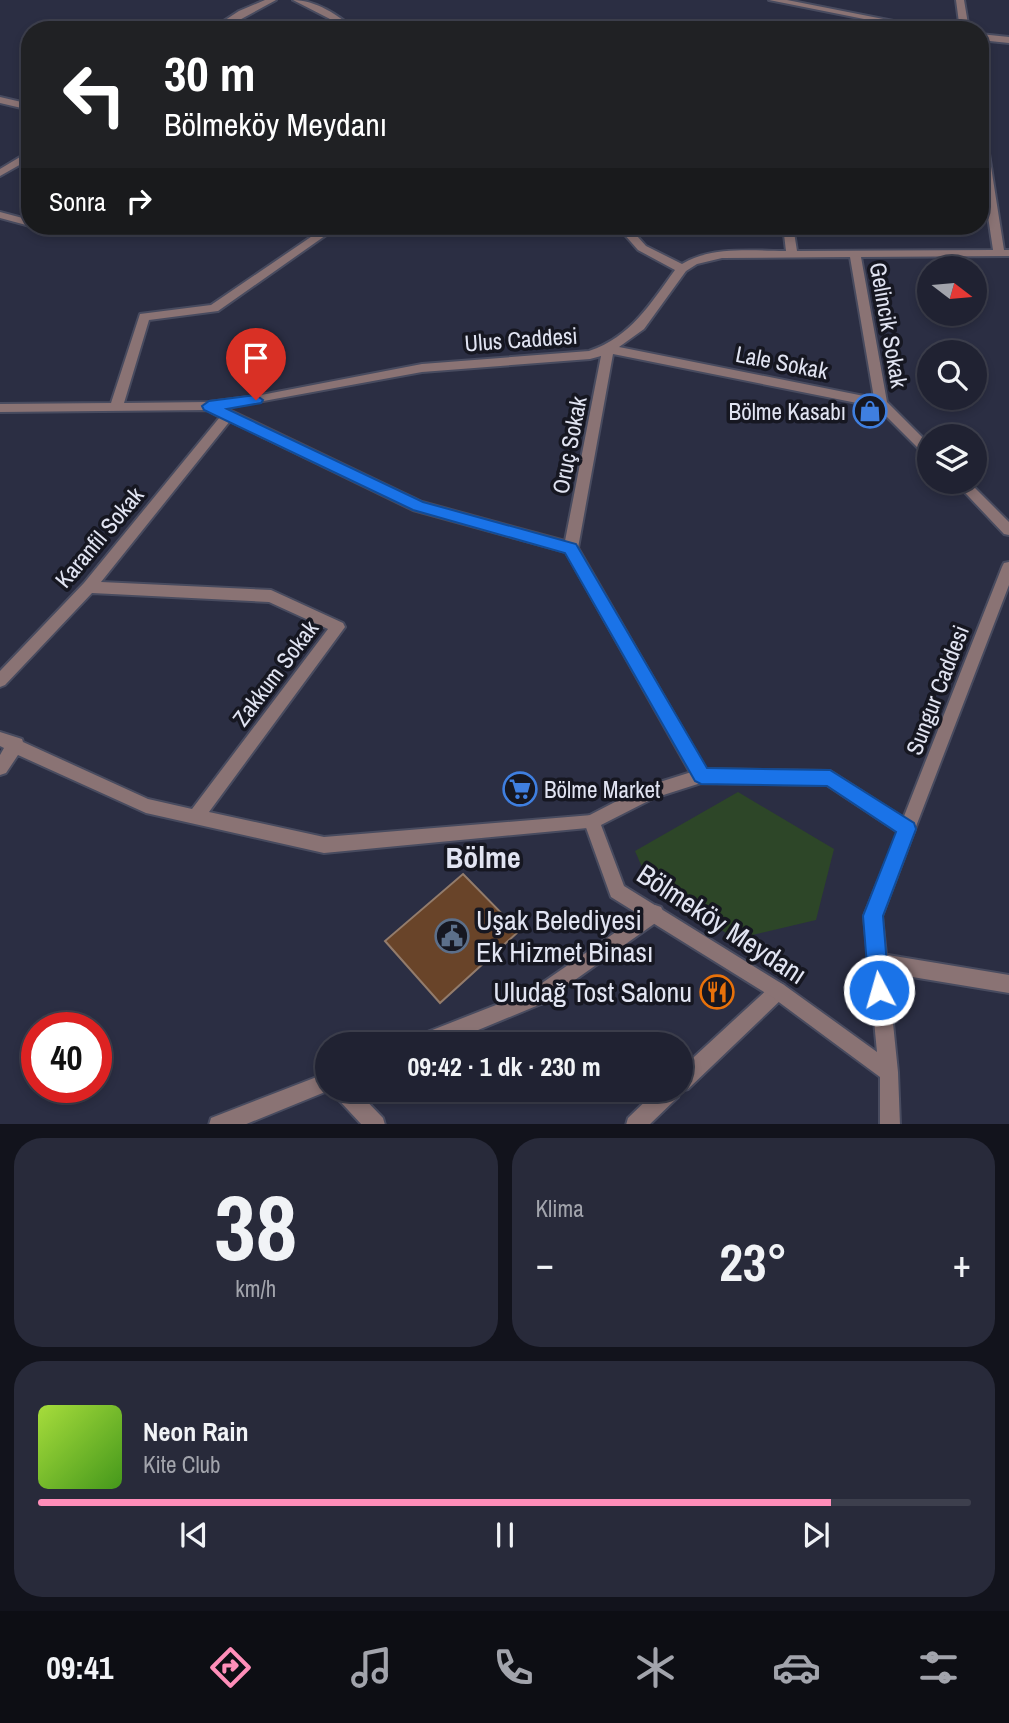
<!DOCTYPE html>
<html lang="tr">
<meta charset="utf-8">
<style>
body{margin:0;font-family:"Archivo Narrow",sans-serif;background:#282a3a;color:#f1f3f6;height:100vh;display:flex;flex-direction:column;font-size:26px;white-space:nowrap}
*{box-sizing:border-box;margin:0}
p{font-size:23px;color:#a2a4ac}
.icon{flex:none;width:38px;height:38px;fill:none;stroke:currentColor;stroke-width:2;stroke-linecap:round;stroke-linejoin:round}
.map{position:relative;height:1124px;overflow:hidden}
.drawer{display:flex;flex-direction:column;gap:14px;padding:14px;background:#12131c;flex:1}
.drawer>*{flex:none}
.top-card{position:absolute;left:21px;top:21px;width:968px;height:214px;border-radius:28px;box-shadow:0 4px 10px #0003,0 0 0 2px #3d3f4d;background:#202124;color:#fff;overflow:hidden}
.needle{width:46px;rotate:106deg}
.fabs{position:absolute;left:917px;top:256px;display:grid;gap:14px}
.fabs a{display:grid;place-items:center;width:70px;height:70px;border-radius:50%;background:#202232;box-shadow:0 4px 10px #0003,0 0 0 2px #3d3f4d;font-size:35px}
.speed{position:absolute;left:21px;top:1012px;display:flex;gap:14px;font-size:35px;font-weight:700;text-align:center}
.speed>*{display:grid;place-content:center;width:91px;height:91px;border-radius:50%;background:#202232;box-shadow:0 4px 10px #0003,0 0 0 2px #3d3f4d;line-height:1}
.speed .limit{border:10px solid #d22;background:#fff;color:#111}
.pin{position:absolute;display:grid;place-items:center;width:60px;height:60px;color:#fff;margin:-72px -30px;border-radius:50% 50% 50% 0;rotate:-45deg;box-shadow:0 0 7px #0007}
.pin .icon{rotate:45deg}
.me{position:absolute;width:77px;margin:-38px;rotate:354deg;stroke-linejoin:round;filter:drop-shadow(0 0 5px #0008)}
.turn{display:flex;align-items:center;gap:24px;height:147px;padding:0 28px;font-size:32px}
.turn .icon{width:91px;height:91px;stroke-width:2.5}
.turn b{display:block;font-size:49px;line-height:60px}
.then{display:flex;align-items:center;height:66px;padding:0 28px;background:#0003;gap:14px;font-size:26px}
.big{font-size:52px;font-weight:700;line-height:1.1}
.drawer .tile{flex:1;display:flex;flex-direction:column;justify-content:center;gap:10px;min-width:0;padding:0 24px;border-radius:28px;background:#282a3a}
.drawer .dial{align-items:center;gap:0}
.dial b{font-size:91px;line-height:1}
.song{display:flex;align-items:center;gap:21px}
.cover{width:84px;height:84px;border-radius:10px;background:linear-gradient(135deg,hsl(80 70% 55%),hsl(100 70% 35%))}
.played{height:7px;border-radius:4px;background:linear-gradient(90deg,#ff8eb9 85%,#3d3f4d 85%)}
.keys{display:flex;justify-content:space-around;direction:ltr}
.heat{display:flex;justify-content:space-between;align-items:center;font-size:38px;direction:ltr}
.drawer .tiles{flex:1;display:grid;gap:14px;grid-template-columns:1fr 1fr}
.tile:last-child{grid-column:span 2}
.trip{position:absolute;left:315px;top:1032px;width:378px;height:70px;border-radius:35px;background:#202232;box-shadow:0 4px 10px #0003,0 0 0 2px #3d3f4d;font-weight:700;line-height:70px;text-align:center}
.menu{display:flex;height:112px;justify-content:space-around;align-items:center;background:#0d0e14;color:#a2a4ac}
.menu .icon{width:49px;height:49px}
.menu .active{color:#ff8eb9}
.menu b{font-size:32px;color:#f1f3f6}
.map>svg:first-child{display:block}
.green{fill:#2d4628}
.building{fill:#694429;stroke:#937c6c;stroke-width:2}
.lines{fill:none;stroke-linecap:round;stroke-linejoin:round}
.minor-casing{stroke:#484b5f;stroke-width:4}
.tertiary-casing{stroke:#484b5f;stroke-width:4}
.minor{fill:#8a7374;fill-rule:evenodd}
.tertiary{fill:#8a7374;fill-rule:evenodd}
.route{fill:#1a73e8;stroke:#114b97;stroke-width:2}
.labels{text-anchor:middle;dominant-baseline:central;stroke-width:7;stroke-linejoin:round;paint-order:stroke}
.street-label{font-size:23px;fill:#e1e4f2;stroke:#161721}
.poi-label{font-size:23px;fill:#e1e4f2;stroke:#161721;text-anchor:end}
.near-poi-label{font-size:28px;fill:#e1e4f2;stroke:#161721;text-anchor:start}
.near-street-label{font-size:28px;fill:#e1e4f2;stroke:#161721}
.district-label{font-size:30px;font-weight:bold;fill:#e1e4f2;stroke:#161721}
</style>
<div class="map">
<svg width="1009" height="1125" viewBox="0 0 1009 1125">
<rect width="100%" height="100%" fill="#2b2e43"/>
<path class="green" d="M738,792L834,849L816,920L735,939L648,881L635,851Z"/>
<path class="building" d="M463,874L519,931L440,1003L385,941Z"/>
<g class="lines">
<defs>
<path id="minor" d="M265,0H276L221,30H210L239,11Z
M293,0C315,0 339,15 355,30H345L330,19Z
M769,0H787L939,30H919Z
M956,0H964L969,30H960Z
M447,23L475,30H422Z
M980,34L1009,37V43L980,40Z
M0,97L30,104V110L0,103Z
M980,125L985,128L1004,250H1009V256L861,257L887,402L929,444V456L924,454L877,407L613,354L578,548L707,771L709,776L707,781L701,783L695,781L566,552L413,510L230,421L101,582L271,590L343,623L345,627L209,812L324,837L592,815L598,817L600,822L598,827L324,853L146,813L18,755L6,773L0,775V755L4,748L0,746V732L22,739L23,742L148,799L192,809L328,629L269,602L92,593L5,685L0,687V671L84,583L220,417L207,410L0,412V404L111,403L140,314L211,305L327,226H339L218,311L149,320L124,403L209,402L256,396L422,364L589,351C631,337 650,304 675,270L638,250L617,226H628L646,246L682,264C711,246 753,251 786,251L783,226H793L797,251L993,250L980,162ZM850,257L874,398L619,347L644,329L686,271L697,264L722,258ZM601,356L565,541L422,502L225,408L422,372L590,359Z
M30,151V159L0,176V169Z
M0,212L30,220V226H32H30L0,218Z
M954,481H968L1009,522V535L1004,534Z
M1009,562V585L915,829L913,834L907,836L901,834L899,829L1002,567L1004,563Z
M655,905L661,907L664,913L661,919L541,1004L442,1045H410L412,1038L529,992Z
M876,953L1009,975V993L876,971L870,968L867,962L870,956Z
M778,982L784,985L787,991L784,997L688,1089L680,1091L678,1097L649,1125H626L628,1118L657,1090H681V1069L772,985Z
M327,1073V1090H330L244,1125H209L211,1118Z
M334,1090H356L383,1118L385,1125H362L336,1097Z"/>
<path id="tertiary" d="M701,769L830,771L913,824L915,829L882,916L898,1072L900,1125H880V1077L772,997L611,897L584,822L586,817L644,787ZM701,783L827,785L898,832L864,916L877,1052L784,985L624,886L601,825L654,798Z"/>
</defs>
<use href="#minor" class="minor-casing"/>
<use href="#tertiary" class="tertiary-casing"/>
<use href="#minor" class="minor"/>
<use href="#tertiary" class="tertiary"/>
</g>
<path class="route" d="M256,395L263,400L261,403L227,409L423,502L576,544L707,768L830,770L914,823L916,829L883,916L889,990L886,997L879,1000L872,997L869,990L863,916L896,832L827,786L701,784L695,781L565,553L413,510L204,410L202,406L209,401Z"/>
<defs>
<symbol id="shop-ring" viewBox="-11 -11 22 22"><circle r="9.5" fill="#161721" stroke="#3f7fe0" stroke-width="1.5"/><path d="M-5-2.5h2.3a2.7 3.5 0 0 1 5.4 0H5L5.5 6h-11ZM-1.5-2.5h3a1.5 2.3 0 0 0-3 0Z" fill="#3f7fe0"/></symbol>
<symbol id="supermarket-ring" viewBox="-11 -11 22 22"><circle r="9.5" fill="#161721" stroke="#3f7fe0" stroke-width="1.5"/><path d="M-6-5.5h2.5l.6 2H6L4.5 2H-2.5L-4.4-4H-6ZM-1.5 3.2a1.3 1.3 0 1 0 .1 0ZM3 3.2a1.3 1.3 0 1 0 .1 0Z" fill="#3f7fe0"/></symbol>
<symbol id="civic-ring" viewBox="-11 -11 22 22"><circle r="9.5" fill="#161721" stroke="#5c6f8a" stroke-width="1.5"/><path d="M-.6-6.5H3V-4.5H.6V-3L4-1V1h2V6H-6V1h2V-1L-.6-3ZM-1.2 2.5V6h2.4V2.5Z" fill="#5c6f8a"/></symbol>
<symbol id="restaurant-ring" viewBox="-11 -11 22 22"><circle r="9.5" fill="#161721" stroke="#e8710a" stroke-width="1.5"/><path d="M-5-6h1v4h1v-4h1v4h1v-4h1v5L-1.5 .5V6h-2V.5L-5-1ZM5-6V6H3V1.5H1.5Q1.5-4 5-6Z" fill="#e8710a"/></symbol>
</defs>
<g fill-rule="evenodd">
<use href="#shop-ring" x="851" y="392" width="38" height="38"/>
<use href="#supermarket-ring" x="501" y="770" width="38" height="38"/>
<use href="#civic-ring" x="433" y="917" width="38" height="38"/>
<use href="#restaurant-ring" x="698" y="973" width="38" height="38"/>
</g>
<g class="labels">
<g class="street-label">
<text transform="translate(889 325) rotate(80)">Gelincik Sokak</text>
<text transform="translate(521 339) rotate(-4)">Ulus Caddesi</text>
<text transform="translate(782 362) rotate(11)">Lale Sokak</text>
<text transform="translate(569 445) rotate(-79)">Oruç Sokak</text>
<text transform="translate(99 537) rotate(-50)">Karanfil Sokak</text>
<text transform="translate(275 673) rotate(-53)">Zakkum Sokak</text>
<text transform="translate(937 690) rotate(-69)">Sungur Caddesi</text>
</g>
<g class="poi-label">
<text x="846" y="411">Bölme Kasabı</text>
<text x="544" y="789" text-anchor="start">Bölme Market</text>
</g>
<g class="near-poi-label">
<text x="476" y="920">Uşak Belediyesi<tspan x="476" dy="32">Ek Hizmet Binası</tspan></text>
<text x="692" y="992" text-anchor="end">Uludağ Tost Salonu</text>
</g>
<g class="near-street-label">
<text transform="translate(722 924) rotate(33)">Bölmeköy Meydanı</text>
</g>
<g class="district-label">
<text x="483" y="857">Bölme</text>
</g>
</g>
</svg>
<div class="fabs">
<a><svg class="needle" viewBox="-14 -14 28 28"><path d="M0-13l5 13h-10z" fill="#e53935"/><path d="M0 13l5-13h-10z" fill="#a2a4ac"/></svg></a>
<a><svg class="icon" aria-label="search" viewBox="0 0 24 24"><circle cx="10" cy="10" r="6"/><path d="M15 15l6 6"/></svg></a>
<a><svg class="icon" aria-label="layers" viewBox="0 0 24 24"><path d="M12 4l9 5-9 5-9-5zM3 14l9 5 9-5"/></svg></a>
</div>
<div class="speed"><div class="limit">40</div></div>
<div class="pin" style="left:256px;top:400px;background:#d93025"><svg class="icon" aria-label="arrive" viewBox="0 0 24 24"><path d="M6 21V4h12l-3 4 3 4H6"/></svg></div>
<svg class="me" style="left:879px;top:990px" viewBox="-20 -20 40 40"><circle r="17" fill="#1a73e8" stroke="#fff" stroke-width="3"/><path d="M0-11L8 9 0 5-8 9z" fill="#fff"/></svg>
<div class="trip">09:42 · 1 dk · 230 m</div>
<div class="top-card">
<div class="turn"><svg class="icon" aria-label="left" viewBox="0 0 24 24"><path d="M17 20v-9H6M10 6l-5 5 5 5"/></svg><div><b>30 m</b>Bölmeköy Meydanı</div></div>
<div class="then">Sonra<svg class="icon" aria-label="right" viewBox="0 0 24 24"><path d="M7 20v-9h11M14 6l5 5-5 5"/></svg></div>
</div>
</div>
<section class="drawer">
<div class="tiles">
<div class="tile dial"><b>38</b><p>km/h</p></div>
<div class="tile"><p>Klima</p>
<div class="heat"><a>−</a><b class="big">23°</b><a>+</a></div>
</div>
<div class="tile">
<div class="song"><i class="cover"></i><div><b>Neon Rain</b><p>Kite Club</p></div></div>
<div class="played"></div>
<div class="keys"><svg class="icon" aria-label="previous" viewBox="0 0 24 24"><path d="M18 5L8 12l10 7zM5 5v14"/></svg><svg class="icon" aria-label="pause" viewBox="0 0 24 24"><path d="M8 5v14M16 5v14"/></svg><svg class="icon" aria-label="next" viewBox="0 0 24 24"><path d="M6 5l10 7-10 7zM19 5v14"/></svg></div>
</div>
</div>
</section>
<nav class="menu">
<b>09:41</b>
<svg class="icon active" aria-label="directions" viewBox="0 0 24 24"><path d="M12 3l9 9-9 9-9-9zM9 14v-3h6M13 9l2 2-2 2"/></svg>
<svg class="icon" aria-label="music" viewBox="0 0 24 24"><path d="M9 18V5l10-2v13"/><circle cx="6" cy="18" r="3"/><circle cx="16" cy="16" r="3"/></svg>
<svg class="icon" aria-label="phone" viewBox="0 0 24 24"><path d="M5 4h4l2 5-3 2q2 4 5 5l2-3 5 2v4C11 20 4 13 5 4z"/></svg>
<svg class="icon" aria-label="climate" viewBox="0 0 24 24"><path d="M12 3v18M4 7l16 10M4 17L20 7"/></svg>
<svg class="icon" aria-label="car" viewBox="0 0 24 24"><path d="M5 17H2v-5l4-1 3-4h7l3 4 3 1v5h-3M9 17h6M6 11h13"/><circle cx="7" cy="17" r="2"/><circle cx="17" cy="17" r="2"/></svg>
<svg class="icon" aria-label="filters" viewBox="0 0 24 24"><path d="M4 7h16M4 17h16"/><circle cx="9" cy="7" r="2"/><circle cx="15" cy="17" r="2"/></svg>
</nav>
